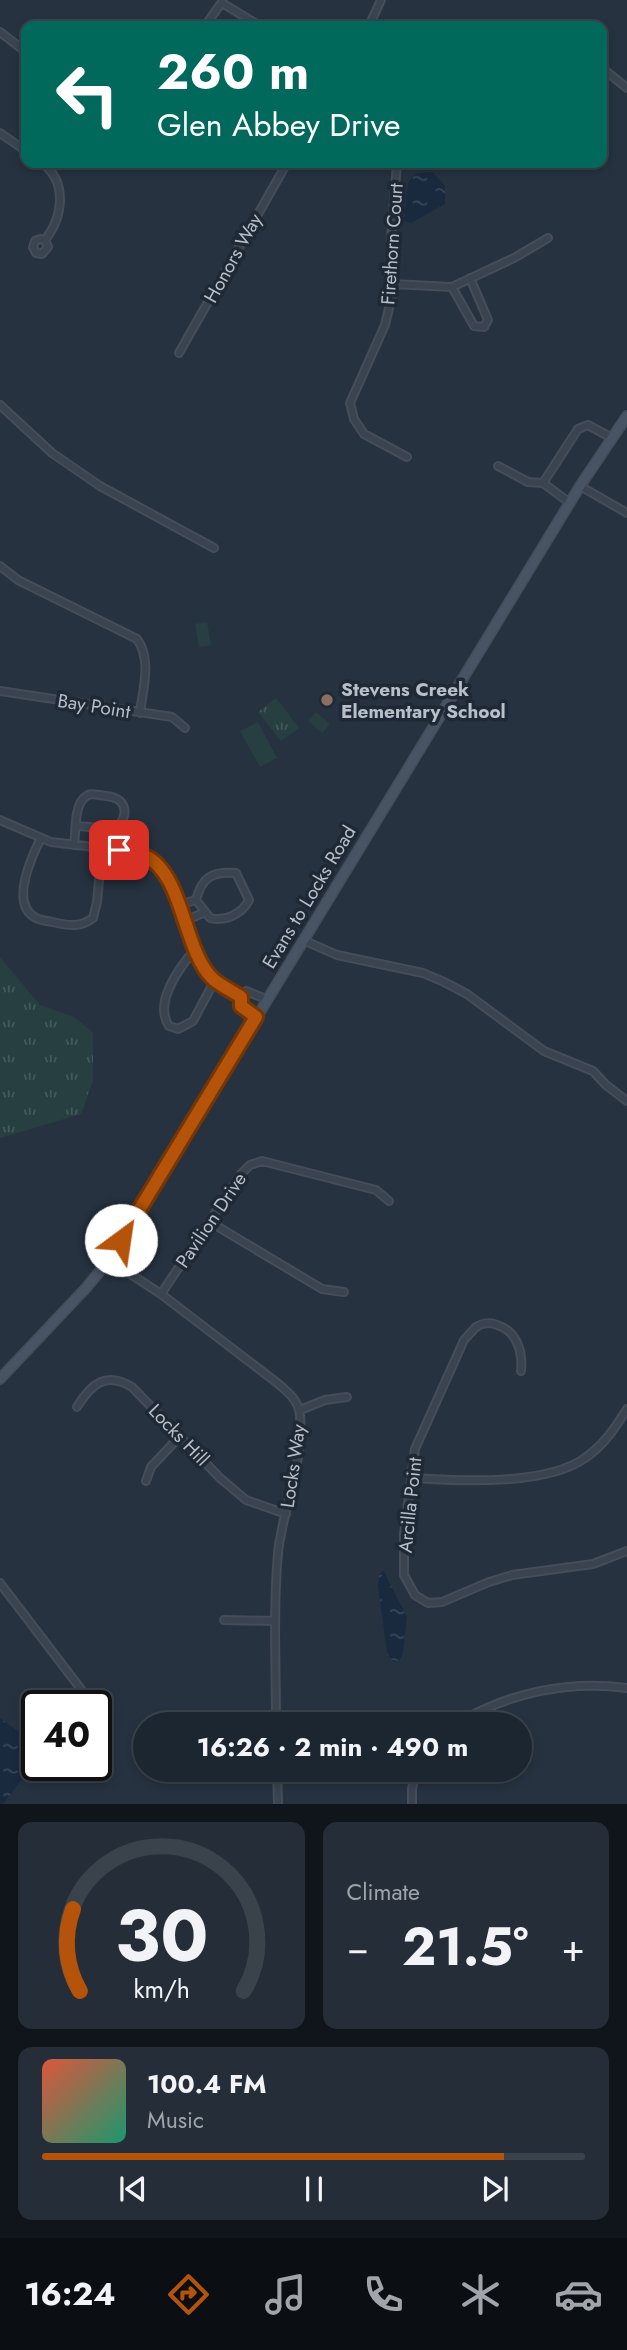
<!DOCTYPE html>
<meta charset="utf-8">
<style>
body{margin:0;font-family:Jost,sans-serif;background:#252e38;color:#f1f3f6;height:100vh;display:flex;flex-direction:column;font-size:26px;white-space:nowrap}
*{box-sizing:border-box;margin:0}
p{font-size:23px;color:#a0a5ab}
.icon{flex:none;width:38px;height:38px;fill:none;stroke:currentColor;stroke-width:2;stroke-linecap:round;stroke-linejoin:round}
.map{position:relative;height:1804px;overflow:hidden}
.side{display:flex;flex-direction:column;gap:18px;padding:18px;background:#0f151a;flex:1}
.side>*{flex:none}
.top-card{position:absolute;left:21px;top:21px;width:586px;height:147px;border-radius:14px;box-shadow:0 4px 10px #0003,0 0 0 2px #3a434c;background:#00695c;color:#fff;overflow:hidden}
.speed{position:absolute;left:21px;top:1690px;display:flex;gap:14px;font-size:35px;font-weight:700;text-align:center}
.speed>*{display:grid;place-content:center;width:91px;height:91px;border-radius:50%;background:#1c2630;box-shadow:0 4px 10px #0003,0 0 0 2px #3a434c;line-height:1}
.speed .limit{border:4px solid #111;border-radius:10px;background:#fff;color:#111}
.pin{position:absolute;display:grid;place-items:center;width:60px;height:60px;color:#fff;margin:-30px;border-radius:14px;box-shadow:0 4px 10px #0006}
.me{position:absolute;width:77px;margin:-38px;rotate:31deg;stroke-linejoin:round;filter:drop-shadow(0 0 5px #0008)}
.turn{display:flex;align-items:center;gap:24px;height:147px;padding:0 21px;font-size:32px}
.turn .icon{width:91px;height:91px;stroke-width:2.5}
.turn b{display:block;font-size:49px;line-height:60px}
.big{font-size:52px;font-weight:700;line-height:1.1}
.side .widget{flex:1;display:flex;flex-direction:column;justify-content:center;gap:10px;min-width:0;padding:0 24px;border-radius:14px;background:#252e38}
.side .dial{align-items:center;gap:0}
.dial svg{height:182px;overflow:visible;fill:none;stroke:#3a434c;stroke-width:7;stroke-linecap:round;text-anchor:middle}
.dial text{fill:#f1f3f6;stroke:none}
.song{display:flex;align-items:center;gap:21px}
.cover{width:84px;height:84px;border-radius:10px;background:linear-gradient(135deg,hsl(10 70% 55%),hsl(160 70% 35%))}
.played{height:7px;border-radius:4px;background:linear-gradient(90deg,#b45309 85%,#3a434c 85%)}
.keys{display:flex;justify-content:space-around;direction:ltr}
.heat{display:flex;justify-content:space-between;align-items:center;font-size:38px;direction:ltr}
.side .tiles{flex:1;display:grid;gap:18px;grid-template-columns:1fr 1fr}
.widget:last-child{grid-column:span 2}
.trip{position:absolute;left:133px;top:1712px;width:399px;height:70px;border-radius:35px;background:#1c2630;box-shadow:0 4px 10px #0003,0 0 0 2px #3a434c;font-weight:700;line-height:70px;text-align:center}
.dock{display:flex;height:112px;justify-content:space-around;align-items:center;background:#0b0f13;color:#a0a5ab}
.dock .icon{width:49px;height:49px}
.dock .active{color:#b45309}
.dock b{font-size:32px;color:#f1f3f6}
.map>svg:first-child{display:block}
.grass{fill:url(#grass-tufts)}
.pitch{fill:#283f41}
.water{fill:url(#water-ripples)}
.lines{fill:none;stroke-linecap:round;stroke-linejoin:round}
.street-casing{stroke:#444d59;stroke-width:10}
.secondary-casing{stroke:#444d59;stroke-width:12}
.street{stroke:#3a4450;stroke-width:6}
.secondary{stroke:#485363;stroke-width:9}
.route-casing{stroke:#753606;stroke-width:18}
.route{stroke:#b45309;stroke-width:12}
.education-dot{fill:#8d6e63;stroke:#1f2935;stroke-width:2.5}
.labels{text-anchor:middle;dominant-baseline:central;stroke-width:7;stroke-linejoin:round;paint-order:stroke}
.street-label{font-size:19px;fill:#b7bfca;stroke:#1f2935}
.poi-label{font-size:19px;font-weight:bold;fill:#b7bfca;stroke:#1f2935;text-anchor:start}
</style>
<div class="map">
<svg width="627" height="1804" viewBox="0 0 627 1804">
<defs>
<pattern id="grass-tufts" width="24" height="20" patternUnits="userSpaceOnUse" patternTransform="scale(1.75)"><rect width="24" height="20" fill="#283f41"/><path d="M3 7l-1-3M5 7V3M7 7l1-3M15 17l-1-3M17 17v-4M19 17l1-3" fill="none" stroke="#45595b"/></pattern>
<pattern id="water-ripples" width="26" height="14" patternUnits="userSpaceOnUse" patternTransform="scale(1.75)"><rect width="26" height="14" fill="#192a3e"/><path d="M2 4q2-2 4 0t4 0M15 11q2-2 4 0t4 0" fill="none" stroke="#384759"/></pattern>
</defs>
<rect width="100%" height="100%" fill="#263240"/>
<path class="grass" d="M276,698L299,728L281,741L258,712Z
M0,957L40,1005L74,1017L93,1033V1080L81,1114L0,1138Z"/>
<path class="pitch" d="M207,622L211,645L199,647L195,624Z
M316,712L330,724L322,733L308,721Z
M258,722L277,758L260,767L240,731Z"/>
<path class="water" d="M433,172L445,186V204L411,223L403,221L408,183L416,173Z
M383,1570L407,1617L403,1653L399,1661H392L387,1652L378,1586L379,1576Z
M0,1718L26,1737L34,1748L32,1766L3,1804H0Z"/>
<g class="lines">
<defs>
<path id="street" d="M222,3L260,26
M205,26L222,2
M369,26L381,0
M0,32L26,52
M602,68L627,88
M0,133L26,151
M42,163C68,182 63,217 45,240L40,239L35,241L33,247L36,253L42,254L48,247L45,240
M397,163L391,240L393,292L385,325L350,403L354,419L364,434L407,457
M393,284L452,287L514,258L548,238
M452,287L474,326L484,327L488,320L470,278
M179,353L287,163
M0,405L52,453L100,486L214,548
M498,466L528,482L543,483L570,503
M543,483L578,429L588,425L612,438
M580,486L627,513
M0,566L18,580L137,639C152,660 143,688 140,713
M0,691L172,717L185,728
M0,820L51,842L119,850L146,856L161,867L168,879L195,949L205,968L213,979L241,997
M41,838C32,856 9,904 36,918C42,921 50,921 57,923C70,926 81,927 93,918L97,902L102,848
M74,845C76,832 74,807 84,798C89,793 93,794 99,795C105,796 115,796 120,801C130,811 122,828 109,829C98,829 87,826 76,826
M178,905L196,900C202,877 212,871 236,873L249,900C242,914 225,922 210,918L196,900
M185,921L205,912
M303,940L337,955L423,973L444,982L467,994L544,1051L593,1071L606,1085L627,1101
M195,949C180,967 153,1002 169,1026L178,1029L193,1021L215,980
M256,1017L241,1006L242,995L246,991L266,999
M210,1222L322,1289L344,1292
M109,1260L161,1294L276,1382C287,1391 299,1400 300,1416C304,1462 283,1507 278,1553C273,1609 276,1667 276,1724
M161,1294L241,1174L250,1165L262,1161L376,1190L389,1201
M521,1371C523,1352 517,1331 497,1325C490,1322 482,1323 476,1327C472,1331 468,1336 464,1340L415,1449L404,1534V1575L415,1595L428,1603L442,1602L489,1582L512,1575L593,1564L627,1551
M77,1407C91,1384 106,1371 132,1387L220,1478L246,1500L286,1514
M300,1410L325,1400L347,1397
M412,1478C459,1481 546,1486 585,1458C604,1445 615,1428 627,1409
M146,1481L151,1467L180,1436
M0,1583L93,1705
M224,1620L275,1621
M456,1724C508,1693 567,1680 627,1688
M277,1769L278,1804
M412,1804V1789L416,1769"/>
<path id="secondary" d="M0,1379L86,1288L109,1260L580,486L627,416"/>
</defs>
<use href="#street" class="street-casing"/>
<use href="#secondary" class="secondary-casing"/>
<use href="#street" class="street"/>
<use href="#secondary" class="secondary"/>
</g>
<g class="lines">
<defs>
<path id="route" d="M119,850C127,852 138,853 145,856C184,874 183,951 213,979C221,986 232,991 241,997V1006L256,1017L121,1240"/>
</defs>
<use href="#route" class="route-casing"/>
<use href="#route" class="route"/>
</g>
<circle class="education-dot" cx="327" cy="700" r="7"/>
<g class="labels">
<g class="street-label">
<text transform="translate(392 244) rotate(-86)">Firethorn Court</text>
<text transform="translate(233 258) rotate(-61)">Honors Way</text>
<text transform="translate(94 706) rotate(9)">Bay Point</text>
<text transform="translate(309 897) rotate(-59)">Evans to Locks Road</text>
<text transform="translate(211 1220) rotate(-56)">Pavilion Drive</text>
<text transform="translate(179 1435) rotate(46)">Locks Hill</text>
<text transform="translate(293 1466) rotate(-82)">Locks Way</text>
<text transform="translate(410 1505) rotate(-84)">Arcilla Point</text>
</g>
<g class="poi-label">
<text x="341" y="689">Stevens Creek<tspan x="341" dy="22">Elementary School</tspan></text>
</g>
</g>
</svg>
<div class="speed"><div class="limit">40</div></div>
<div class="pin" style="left:119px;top:850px;background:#d93025"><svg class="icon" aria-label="arrive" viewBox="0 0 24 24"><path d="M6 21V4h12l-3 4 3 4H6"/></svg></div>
<svg class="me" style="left:121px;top:1240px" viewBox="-20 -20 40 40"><circle r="19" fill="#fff"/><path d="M0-13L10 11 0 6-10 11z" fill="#b45309"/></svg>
<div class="trip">16:26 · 2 min · 490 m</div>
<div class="top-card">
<div class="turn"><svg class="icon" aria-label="left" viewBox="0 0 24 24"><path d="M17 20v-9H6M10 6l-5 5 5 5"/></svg><div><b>260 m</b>Glen Abbey Drive</div></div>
</div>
</div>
<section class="side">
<div class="tiles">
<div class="widget dial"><svg viewBox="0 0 100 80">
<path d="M14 69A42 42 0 1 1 86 69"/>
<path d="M14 69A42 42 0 0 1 11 33" stroke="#b45309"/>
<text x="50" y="56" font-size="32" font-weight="700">30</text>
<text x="50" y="72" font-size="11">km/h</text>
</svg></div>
<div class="widget"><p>Climate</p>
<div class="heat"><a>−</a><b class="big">21.5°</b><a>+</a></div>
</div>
<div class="widget">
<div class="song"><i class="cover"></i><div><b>100.4 FM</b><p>Music</p></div></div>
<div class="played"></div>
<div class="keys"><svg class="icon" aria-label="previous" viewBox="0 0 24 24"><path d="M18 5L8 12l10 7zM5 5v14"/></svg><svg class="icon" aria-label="pause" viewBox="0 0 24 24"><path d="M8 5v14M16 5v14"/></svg><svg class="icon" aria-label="next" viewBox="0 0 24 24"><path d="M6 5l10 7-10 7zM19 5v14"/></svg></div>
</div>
</div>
</section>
<nav class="dock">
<b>16:24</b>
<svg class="icon active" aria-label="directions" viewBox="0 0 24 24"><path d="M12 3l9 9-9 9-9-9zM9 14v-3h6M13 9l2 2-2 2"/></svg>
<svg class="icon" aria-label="music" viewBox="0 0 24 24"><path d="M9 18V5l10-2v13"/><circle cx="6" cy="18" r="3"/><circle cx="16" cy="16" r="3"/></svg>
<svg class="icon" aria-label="phone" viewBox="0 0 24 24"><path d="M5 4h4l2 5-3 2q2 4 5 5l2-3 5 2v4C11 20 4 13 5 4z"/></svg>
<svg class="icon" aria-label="climate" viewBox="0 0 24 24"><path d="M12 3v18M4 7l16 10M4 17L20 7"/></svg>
<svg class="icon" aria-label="car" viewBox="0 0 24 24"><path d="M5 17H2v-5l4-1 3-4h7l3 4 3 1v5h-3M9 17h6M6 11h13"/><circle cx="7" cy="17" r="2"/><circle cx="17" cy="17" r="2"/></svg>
</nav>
